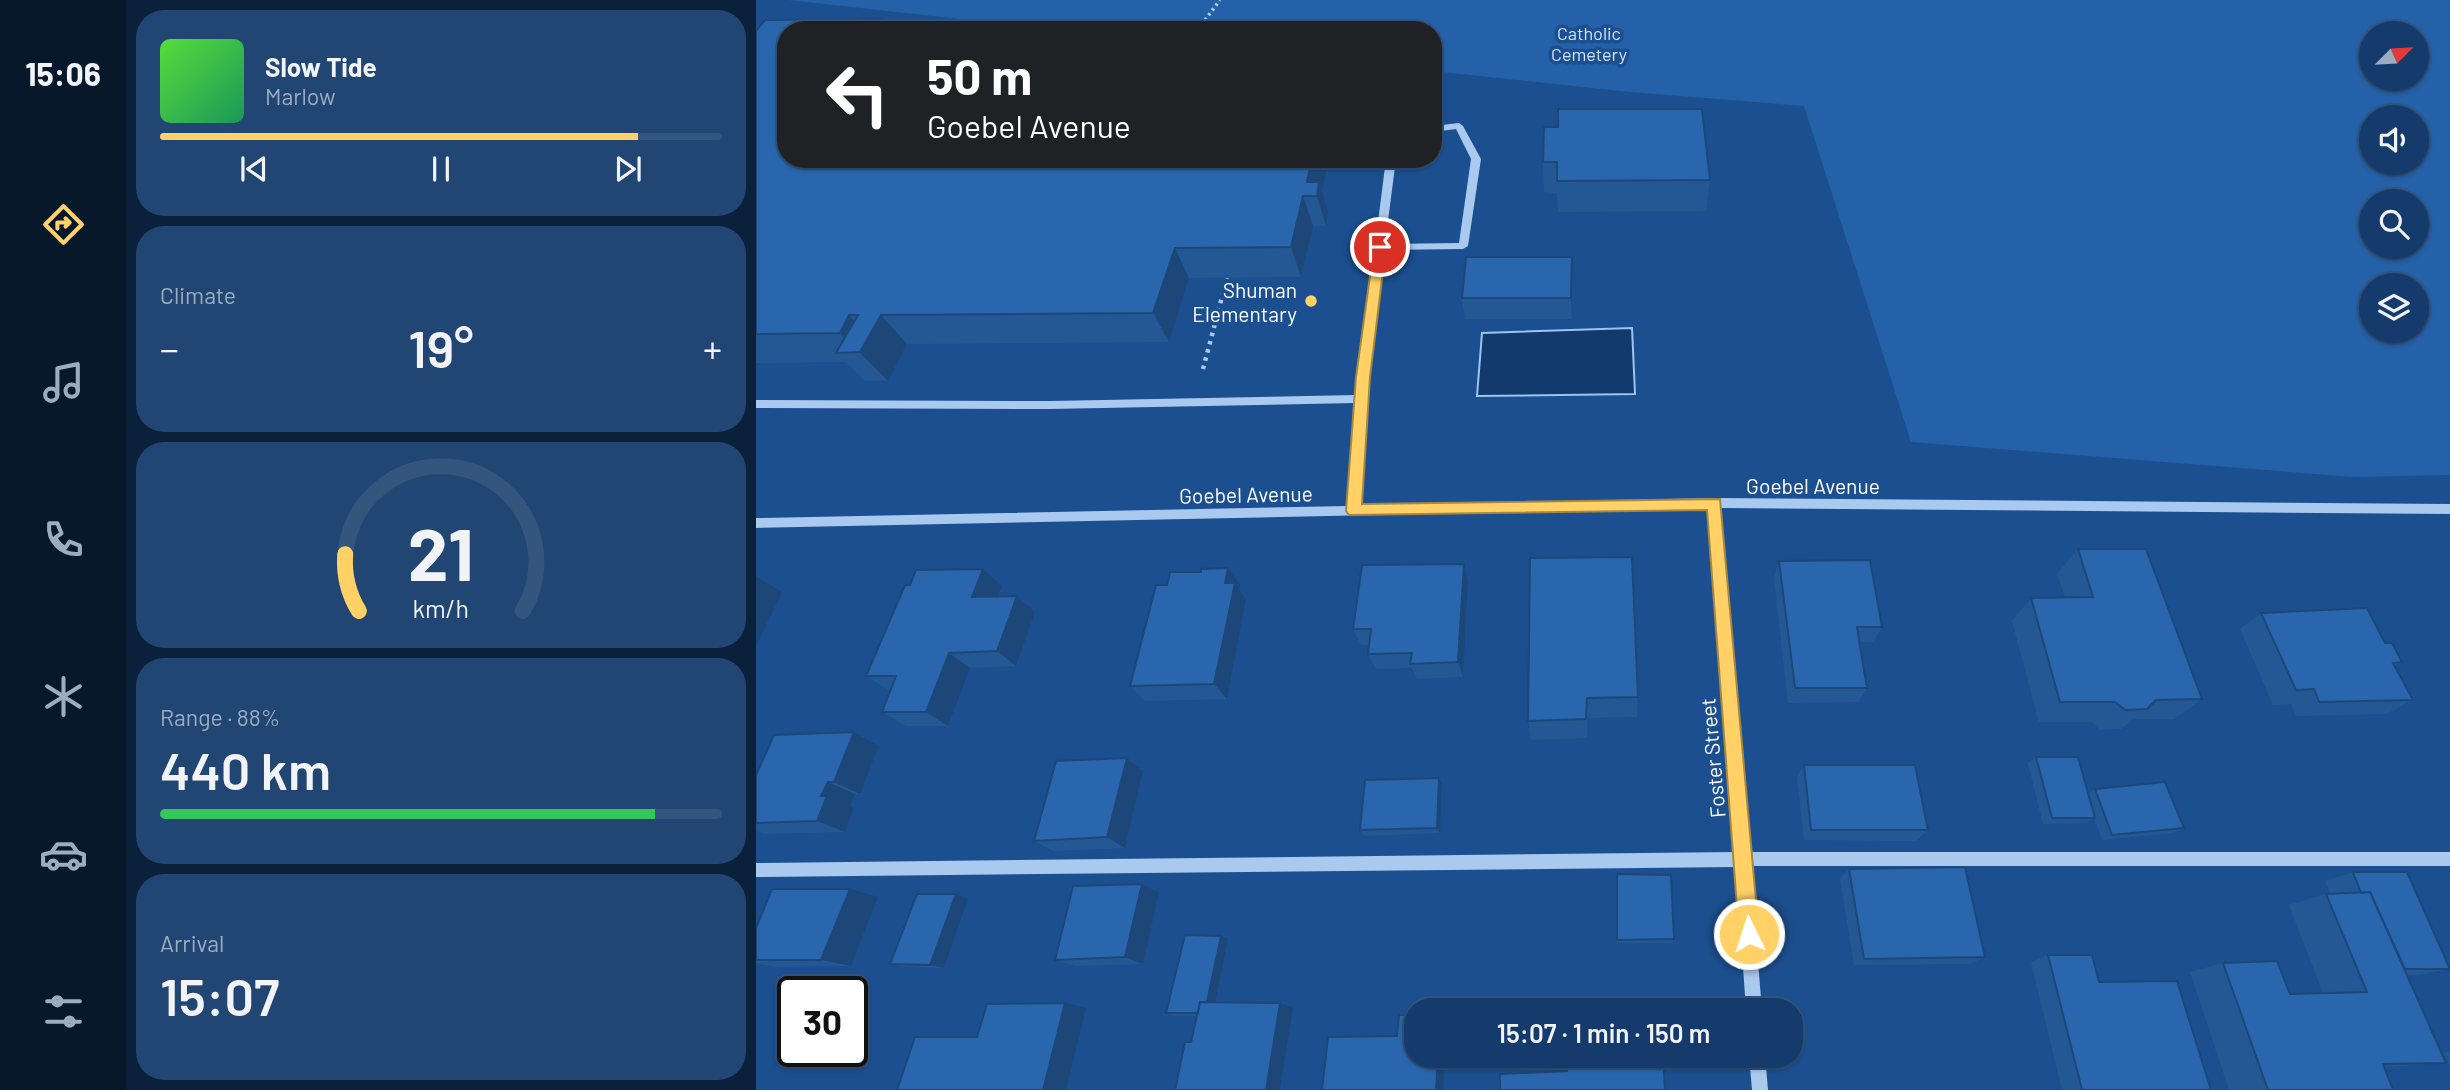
<!DOCTYPE html>
<meta charset="utf-8">
<style>
body{margin:0;font-family:Barlow,sans-serif;background:#214673;color:#f1f3f6;height:100vh;display:flex;flex-direction:column;font-size:26px;white-space:nowrap}
*{box-sizing:border-box;margin:0}
p{font-size:23px;color:#9dadc1}
.icon{flex:none;width:38px;height:38px;fill:none;stroke:currentColor;stroke-width:2;stroke-linecap:round;stroke-linejoin:round}
.map{position:relative;flex:1;overflow:hidden}
.sheet{display:flex;flex-direction:column;gap:10px;padding:10px;background:#0b203b;width:630px}
.sheet>*{flex:none}
.top-card{position:absolute;left:21px;top:21px;width:665px;height:147px;border-radius:28px;box-shadow:0 2px 5px #0004,0 0 0 2px #33557e;background:#202124;color:#fff;overflow:hidden}
.needle{width:46px;rotate:66deg}
.fabs{position:absolute;left:1603px;top:21px;display:grid;gap:14px}
.fabs a{display:grid;place-items:center;width:70px;height:70px;border-radius:50%;background:#143b6b;box-shadow:0 2px 5px #0004,0 0 0 2px #33557e;font-size:35px}
.speed{position:absolute;left:21px;top:976px;display:flex;gap:14px;font-size:35px;font-weight:700;text-align:center}
.speed>*{display:grid;place-content:center;width:91px;height:91px;border-radius:50%;background:#143b6b;box-shadow:0 2px 5px #0004,0 0 0 2px #33557e;line-height:1}
.speed .limit{border:4px solid #111;border-radius:10px;background:#fff;color:#111}
.pin{position:absolute;display:grid;place-items:center;width:60px;height:60px;color:#fff;margin:-30px;border:4px solid #fff;border-radius:50%;box-shadow:0 2px 7px #0007}
.me{position:absolute;width:77px;margin:-38px;rotate:356deg;stroke-linejoin:round;filter:drop-shadow(0 0 5px #0008)}
.turn{display:flex;align-items:center;gap:24px;height:147px;padding:0 35px;font-size:32px}
.turn .icon{width:91px;height:91px;stroke-width:2.5}
.turn b{display:block;font-size:49px;line-height:60px}
.big{font-size:52px;font-weight:600;line-height:1.1}
.sheet .card{flex:1;display:flex;flex-direction:column;justify-content:center;gap:10px;min-width:0;padding:0 24px;border-radius:28px;background:#214673}
.sheet .dial{align-items:center;gap:0}
.dial svg{height:182px;overflow:visible;fill:none;stroke:#33557e;stroke-width:7;stroke-linecap:round;text-anchor:middle}
.dial text{fill:#f1f3f6;stroke:none}
.song{display:flex;align-items:center;gap:21px}
.cover{width:84px;height:84px;border-radius:10px;background:linear-gradient(135deg,hsl(110 70% 55%),hsl(150 70% 35%))}
.played{height:7px;border-radius:4px;background:linear-gradient(90deg,#ffd166 85%,#33557e 85%)}
.keys{display:flex;justify-content:space-around;direction:ltr}
.heat{display:flex;justify-content:space-between;align-items:center;font-size:38px;direction:ltr}
.charge{height:10px;border-radius:5px;background:linear-gradient(90deg,#34c759 88%,#33557e 0)}
.trip{position:absolute;left:648px;top:998px;width:399px;height:70px;border-radius:28px;background:#143b6b;box-shadow:0 2px 5px #0004,0 0 0 2px #33557e;font-weight:600;line-height:70px;text-align:center}
main{display:flex;flex:1;min-height:0}
.tabs{display:flex;flex-direction:column;width:126px;justify-content:space-around;align-items:center;background:#08182b;color:#9dadc1}
.tabs .icon{width:49px;height:49px}
.tabs .on{color:#ffd166}
.tabs b{font-size:32px;color:#f1f3f6}
.map>svg:first-child{display:block}
.green{fill:#2461a8;fill-rule:evenodd}
.water{fill:#123a6d;stroke:#9cc4f0;stroke-width:2}
.lines{fill:none;stroke-linecap:round;stroke-linejoin:round}
.path-far1{stroke:#a9c9ee;stroke-width:3.5;stroke-dasharray:2.5 3.5;stroke-linecap:butt}
.path{stroke:#a9c9ee;stroke-width:4.5;stroke-dasharray:3.5 5;stroke-linecap:butt}
.minor{fill:#a9c9ee;fill-rule:evenodd}
.wall{fill:#245895}
.shaded-wall{fill:#1d4779}
.building{fill:#2a66ad;stroke:#1d4779;stroke-width:2}
.route{fill:#ffd166;stroke:#a68842;stroke-width:2}
.poi-dot{fill:#ffd166;stroke:#1b4f8f;stroke-width:2.5}
.labels{text-anchor:middle;dominant-baseline:central;stroke-width:7;stroke-linejoin:round;paint-order:stroke}
.far-park-label{font-size:18px;fill:#cfe3fa;stroke:#1b4f8f}
.poi-label{font-size:21px;fill:#fff;stroke:#1b4f8f;text-anchor:end}
.street-label{font-size:21px;fill:#fff;stroke:#1b4f8f}
</style>
<main>
<nav class="tabs">
<b>15:06</b>
<svg class="icon on" aria-label="directions" viewBox="0 0 24 24"><path d="M12 3l9 9-9 9-9-9zM9 14v-3h6M13 9l2 2-2 2"/></svg>
<svg class="icon" aria-label="music" viewBox="0 0 24 24"><path d="M9 18V5l10-2v13"/><circle cx="6" cy="18" r="3"/><circle cx="16" cy="16" r="3"/></svg>
<svg class="icon" aria-label="phone" viewBox="0 0 24 24"><path d="M5 4h4l2 5-3 2q2 4 5 5l2-3 5 2v4C11 20 4 13 5 4z"/></svg>
<svg class="icon" aria-label="climate" viewBox="0 0 24 24"><path d="M12 3v18M4 7l16 10M4 17L20 7"/></svg>
<svg class="icon" aria-label="car" viewBox="0 0 24 24"><path d="M5 17H2v-5l4-1 3-4h7l3 4 3 1v5h-3M9 17h6M6 11h13"/><circle cx="7" cy="17" r="2"/><circle cx="17" cy="17" r="2"/></svg>
<svg class="icon" aria-label="filters" viewBox="0 0 24 24"><path d="M4 7h16M4 17h16"/><circle cx="9" cy="7" r="2"/><circle cx="15" cy="17" r="2"/></svg>
</nav>
<section class="sheet">
<div class="card">
<div class="song"><i class="cover"></i><div><b>Slow Tide</b><p>Marlow</p></div></div>
<div class="played"></div>
<div class="keys"><svg class="icon" aria-label="previous" viewBox="0 0 24 24"><path d="M18 5L8 12l10 7zM5 5v14"/></svg><svg class="icon" aria-label="pause" viewBox="0 0 24 24"><path d="M8 5v14M16 5v14"/></svg><svg class="icon" aria-label="next" viewBox="0 0 24 24"><path d="M6 5l10 7-10 7zM19 5v14"/></svg></div>
</div>
<div class="card"><p>Climate</p>
<div class="heat"><a>−</a><b class="big">19°</b><a>+</a></div>
</div>
<div class="card dial"><svg viewBox="0 0 100 80">
<path d="M14 69A42 42 0 1 1 86 69"/>
<path d="M14 69A42 42 0 0 1 8 44" stroke="#ffd166"/>
<text x="50" y="56" font-size="32" font-weight="700">21</text>
<text x="50" y="72" font-size="11">km/h</text>
</svg></div>
<div class="card"><p>Range · 88%</p><b class="big">440 km</b><div class="charge"></div></div>
<div class="card"><p>Arrival</p><b class="big">15:07</b></div>
</section>
<div class="map">
<svg width="1694" height="1090" viewBox="0 0 1694 1090">
<rect width="100%" height="100%" fill="#1b4f8f"/>
<path class="green" d="M32,0H1694V475L1597,477L1155,442L1048,106L874,92L677,71V30H303ZM1615,33H1661V79H1615ZM1615,117H1661V163H1615ZM1615,201H1661V247H1615ZM1615,285H1661V331H1615Z"/>
<path class="water" d="M876,328L879,394L721,396L726,333Z"/>
<g class="lines">
<path class="path-far1" d="M449,20L464,0"/>
<path class="path" d="M447,369L471,278"/>
<path class="minor" d="M703,123L707,126L725,159L712,246L707,249L628,250L612,377L604,505L959,498L1694,504V514L965,508L993,852H1694V866H994L1006,1010H990L980,867L0,877V863L978,852L953,508L0,528V518L592,506L600,403L294,409L0,408V400L294,401L600,395L630,159H640L629,244L703,243L715,159L700,129L677,132V126Z
M993,1055H1009L1012,1090H996Z"/>
</g>
<path class="wall" d="M0,31L30,159H573L566,190L572,212L570,226H557L545,277L433,278L413,342L151,344L132,381H109L90,362L0,363Z
M788,127L954,180L950,211L802,212L801,193L788,192L787,162Z
M816,257V319H709L706,298Z
M1322,549L1446,699L1418,719H1378L1365,729L1344,730L1335,722H1283L1256,621L1275,598L1309,597L1301,574Z
M876,557L882,697L881,717L831,718V738L775,740L772,721Z
M1023,561L1126,627L1117,642H1103L1111,688L1102,702L1032,703L1018,578Z
M708,564L712,581L707,677L661,679L656,668L620,669L612,654L613,645H605L597,629Z
M472,568L484,585L483,589L490,600L471,699L389,701L374,686L411,585L445,572Z
M154,585L246,586L242,596H261L279,612L260,666L214,668L192,726H150L126,712L134,691L110,676Z
M1505,613L1629,643L1646,662L1639,666L1657,700L1630,714L1540,716L1535,704L1517,705L1484,629Z
M98,732L123,746L104,794H99L94,806L98,808L89,832L9,834L0,831V775Z
M1280,757L1332,793L1339,789L1428,828L1417,833L1346,840L1338,818L1330,823L1287,824L1272,763Z
M371,758L387,771L369,848L298,851L278,841Z
M1048,765L1172,830L1160,841L1048,840L1041,777Z
M686,784L684,833L609,836L604,830Z
M1093,869L1229,957L1214,964L1098,965L1084,878Z
M1597,872L1694,969L1662,975H1651L1690,1063L1628,1067L1637,1090H1473L1434,972L1467,963L1534,994L1567,993L1533,905L1570,894L1574,893L1569,881Z
M861,874L918,939L916,943H861Z
M403,893L387,964L320,966L299,960Z
M200,894L212,899L188,968L149,967L134,964Z
M122,897L95,966L19,967L0,963V928Z
M472,939L460,1002L524,1003L537,1008L524,1090H419L435,1042L441,1016H419L410,1013Z
M1292,955L1343,982L1455,1090H1306L1275,962Z
M1688,1052H1694V1066Z"/>
<path class="shaded-wall" d="M126,19L133,30H119Z
M556,159H573L566,190L572,212L570,226L561,196L551,182Z
M547,196L557,226L545,277L535,247Z
M419,248L433,278L413,342L397,313Z
M816,257V319L815,298Z
M93,315L113,337L125,315L151,344L132,381L84,333Z
M708,564L712,581L707,677L702,662Z
M472,568L484,585L483,589L490,600L471,699L458,684L469,583Z
M227,569L246,586L235,613L216,597Z
M0,576L26,592L0,646Z
M261,596L279,612L260,666L241,651Z
M193,653L214,668L192,726L170,712Z
M98,732L123,746L104,794L78,782Z
M371,758L387,771L369,848L351,837Z
M683,778L686,784L684,833L681,828Z
M72,782L99,794L94,806L98,808L89,832L61,821L65,796Z
M386,884L403,893L387,964L369,957Z
M94,889L122,897L95,966L65,960Z
M200,894L212,899L188,968L174,965Z
M465,936L472,939L457,1015L449,1013Z
M309,1003L330,1008L310,1090H287Z
M524,1003L537,1008L524,1090H510Z
M682,1055H689L687,1090H680Z"/>
<path class="building" d="M126,19L119,30H30V159H556L551,182H563L561,196H547L535,247L419,248L397,313L125,315L104,352L80,353L102,315H93L84,333L0,334V31L9,20Z
M802,109H946L954,180L801,181V162H787L788,127H802Z
M710,257H816L815,298H706Z
M1322,549H1390L1446,699L1400,700L1391,709L1369,710L1359,702H1304L1275,598L1337,597Z
M876,557L882,697L831,698L830,719L772,721L774,558Z
M1114,560L1126,627H1101L1111,688H1039L1023,561Z
M708,564L702,662L654,664L656,653L612,654L615,629H597L606,565Z
M472,568L469,583H479L458,684L374,686L400,585H411L414,572H445V569Z
M227,569L216,597L261,596L241,651L193,653L170,712H126L140,676H110L149,585H154L160,570Z
M1611,608L1629,643H1636L1646,662L1637,663L1657,700L1563,702L1558,689L1540,690L1505,613Z
M98,732L78,782H72L65,796H71L61,821L0,823V775L18,735Z
M1280,757H1322L1339,818H1296Z
M371,758L351,837L278,841L300,761Z
M1048,765H1159L1172,830H1055Z
M683,778L681,828L604,830L609,780Z
M1409,782L1428,828L1356,835L1339,789Z
M1209,867L1229,957L1108,959L1093,869Z
M1597,872H1651L1694,969H1649L1614,892L1605,893Z
M861,874L915,875L918,939L861,940Z
M386,884L369,957L299,960L317,886Z
M16,889H94L65,960H0V928Z
M1614,892L1690,1063L1627,1064L1637,1090H1512L1467,963L1521,961L1534,994L1611,992L1570,894Z
M161,894H200L174,965L134,964Z
M429,935L465,936L451,1002H444L442,1013H410Z
M1292,955H1336L1343,982L1421,981L1455,1090H1326Z
M444,1002L524,1003L510,1090H419L429,1042H435Z
M309,1003L287,1090H141L159,1037H221L231,1004Z
M643,1015H660V1055H682L680,1090H566L572,1037L641,1036Z
M811,1055H907L909,1090H744V1074L811,1071Z"/>
<path class="route" d="M624,243L630,247L614,377L606,504L964,499L1003,934L1000,942L993,945L985,942L983,934L951,510L593,515L590,511L600,377L618,247Z"/>
<circle class="poi-dot" cx="555" cy="301" r="7"/>
<g class="labels">
<g class="far-park-label">
<text x="833" y="33">Catholic<tspan x="833" dy="21">Cemetery</tspan></text>
</g>
<g class="poi-label">
<text x="541" y="289">Shuman<tspan x="541" dy="24">Elementary</tspan></text>
</g>
<g class="street-label">
<text x="1057" y="485">Goebel Avenue</text>
<text transform="translate(490 494) rotate(-1)">Goebel Avenue</text>
<text transform="translate(956 758) rotate(-95)">Foster Street</text>
</g>
</g>
</svg>
<div class="fabs">
<a><svg class="needle" viewBox="-14 -14 28 28"><path d="M0-13l5 13h-10z" fill="#e53935"/><path d="M0 13l5-13h-10z" fill="#9dadc1"/></svg></a>
<a><svg class="icon" aria-label="sound" viewBox="0 0 24 24"><path d="M4 9h4l5-4v14l-5-4H4zM17 9q2 3 0 6"/></svg></a>
<a><svg class="icon" aria-label="search" viewBox="0 0 24 24"><circle cx="10" cy="10" r="6"/><path d="M15 15l6 6"/></svg></a>
<a><svg class="icon" aria-label="layers" viewBox="0 0 24 24"><path d="M12 4l9 5-9 5-9-5zM3 14l9 5 9-5"/></svg></a>
</div>
<div class="speed"><div class="limit">30</div></div>
<div class="pin" style="left:624px;top:247px;background:#d93025"><svg class="icon" aria-label="arrive" viewBox="0 0 24 24"><path d="M6 21V4h12l-3 4 3 4H6"/></svg></div>
<svg class="me" style="left:993px;top:934px" viewBox="-20 -20 40 40"><circle r="17" fill="#ffd166" stroke="#fff" stroke-width="3"/><path d="M0-11L8 9 0 5-8 9z" fill="#fff"/></svg>
<div class="trip">15:07 · 1 min · 150 m</div>
<div class="top-card">
<div class="turn"><svg class="icon" aria-label="left" viewBox="0 0 24 24"><path d="M17 20v-9H6M10 6l-5 5 5 5"/></svg><div><b>50 m</b>Goebel Avenue</div></div>
</div>
</div>
</main>
